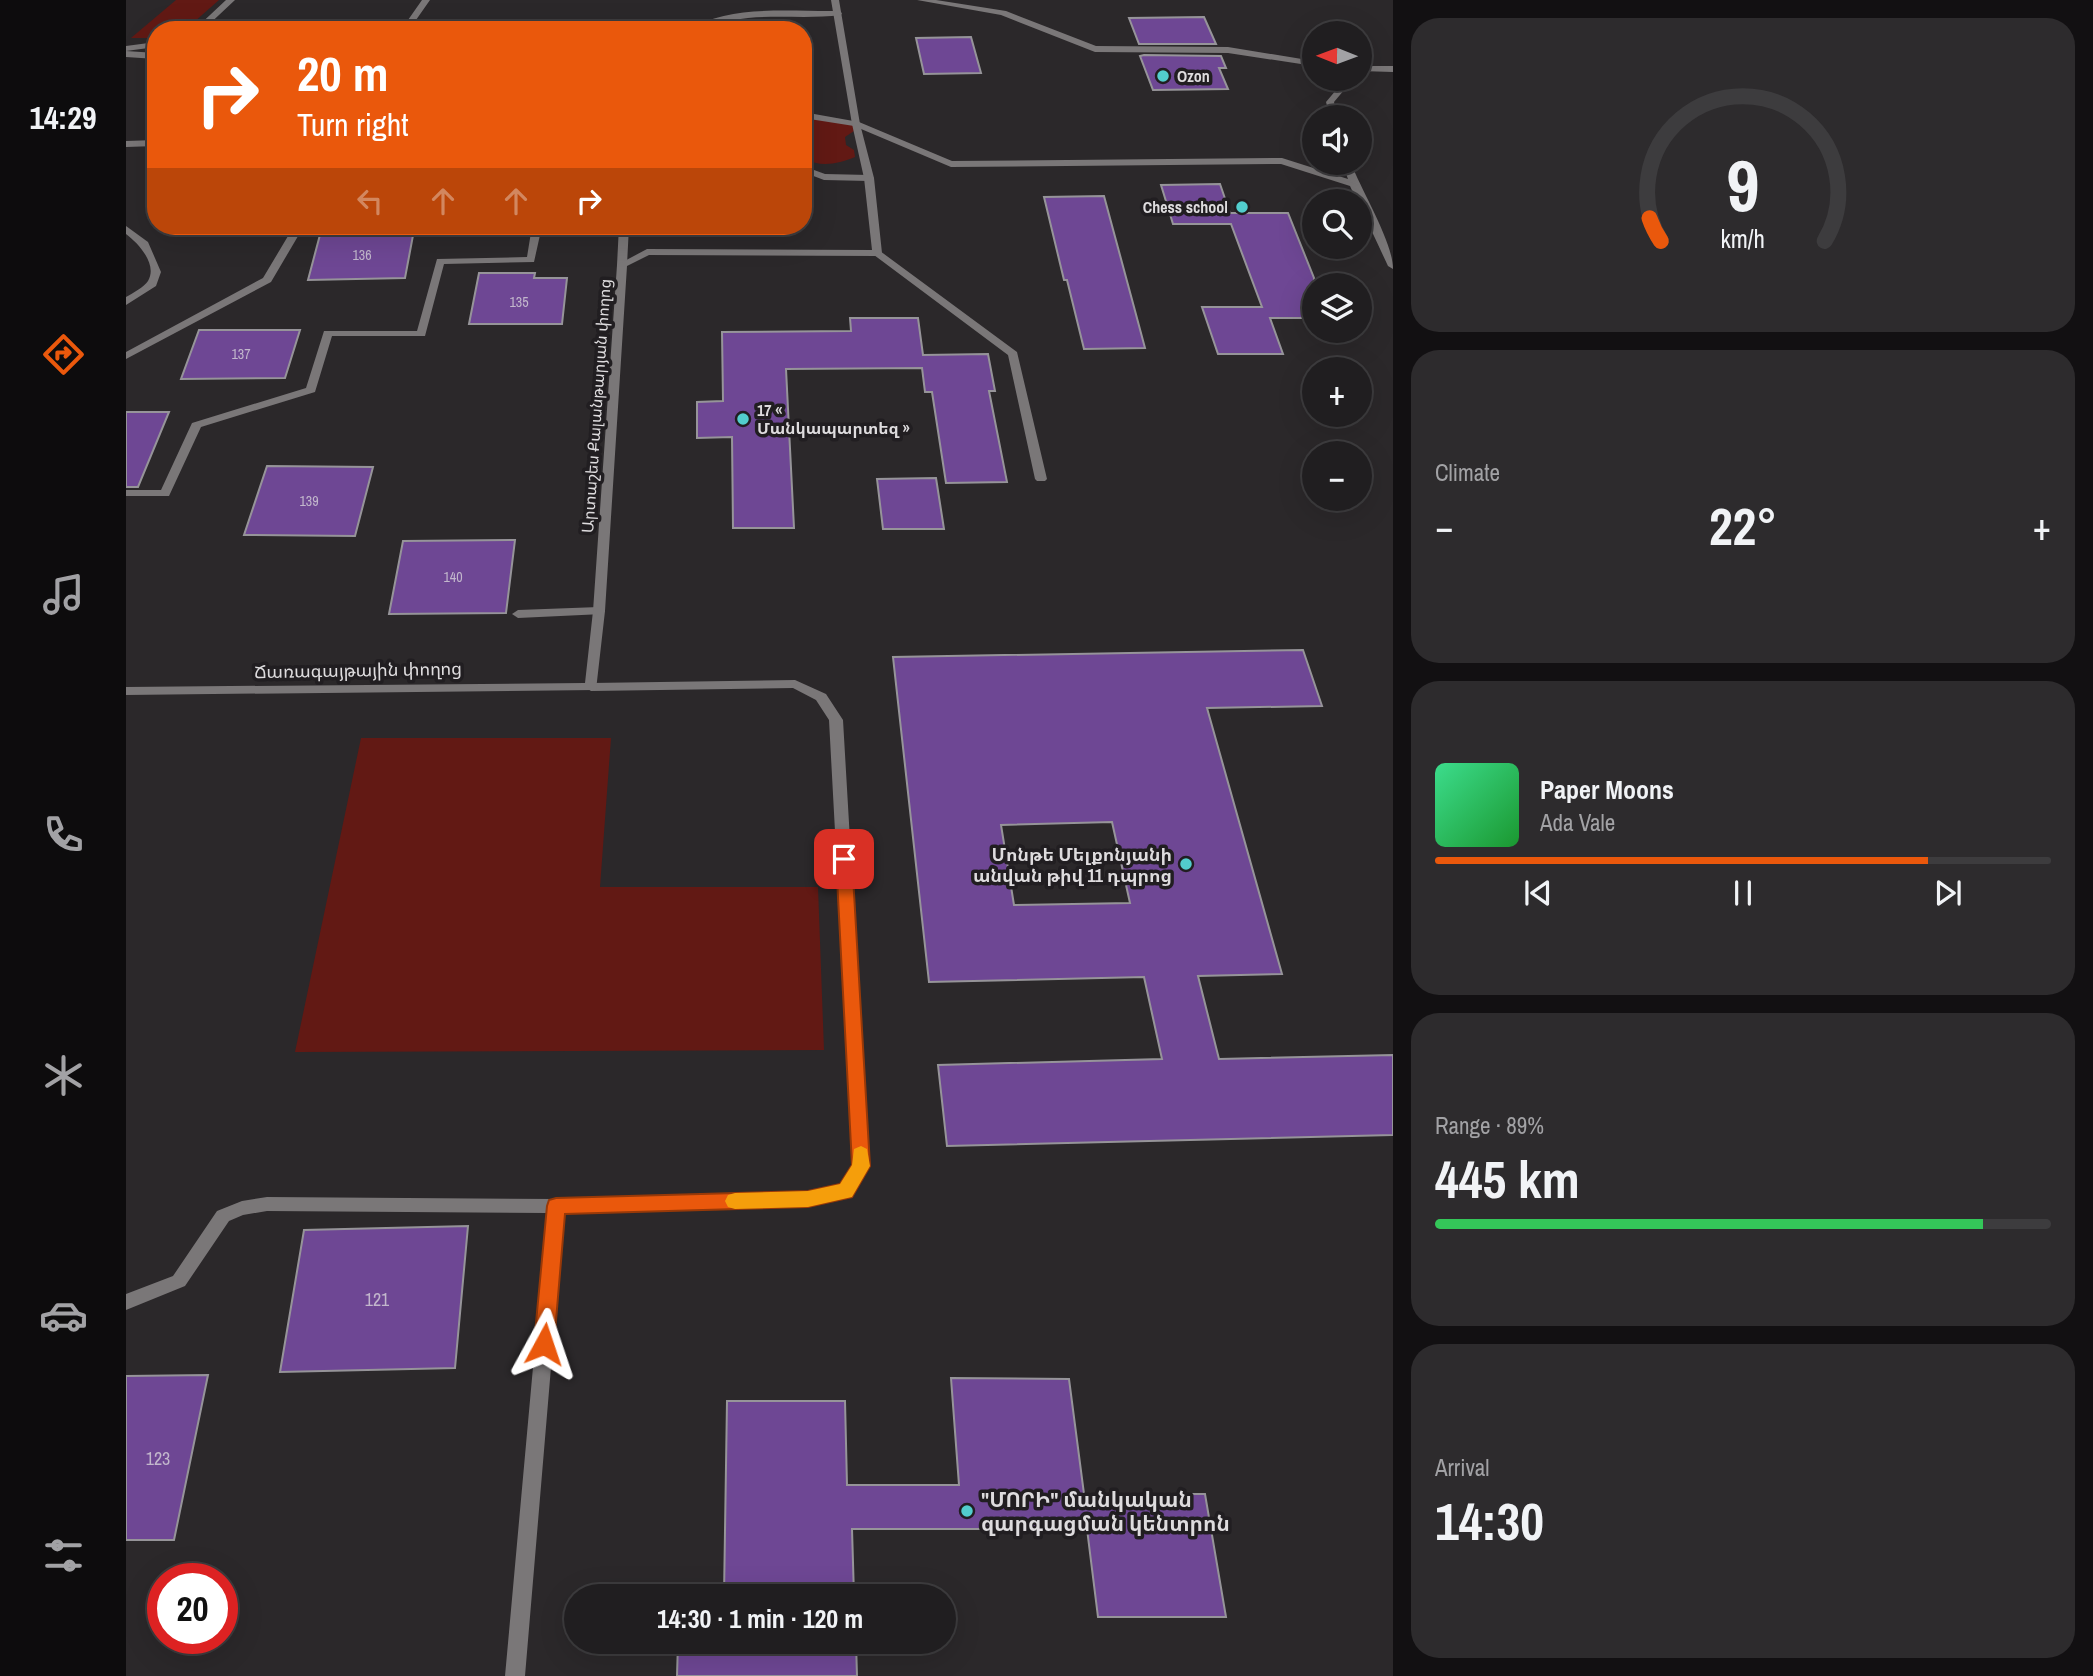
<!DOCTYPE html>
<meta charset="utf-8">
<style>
body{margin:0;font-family:"Archivo Narrow","Noto Sans Armenian",sans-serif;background:#2d2b2d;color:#f1f3f6;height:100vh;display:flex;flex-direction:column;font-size:26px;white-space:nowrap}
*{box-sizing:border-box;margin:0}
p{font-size:23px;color:#a2a2a5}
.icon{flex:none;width:38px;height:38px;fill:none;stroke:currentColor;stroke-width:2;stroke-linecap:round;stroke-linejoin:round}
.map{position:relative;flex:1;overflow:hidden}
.details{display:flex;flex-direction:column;gap:18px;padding:18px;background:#121012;width:700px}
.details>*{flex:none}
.banner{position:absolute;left:21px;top:21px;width:665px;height:214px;border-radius:28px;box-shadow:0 7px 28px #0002,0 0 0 2px #3d3c3e;background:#ea580c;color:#fff;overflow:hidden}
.needle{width:46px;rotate:271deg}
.tools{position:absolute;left:1176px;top:21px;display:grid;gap:14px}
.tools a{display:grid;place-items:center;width:70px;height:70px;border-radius:50%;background:#201e20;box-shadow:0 7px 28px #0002,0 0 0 2px #3d3c3e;font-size:35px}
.speed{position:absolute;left:21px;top:1563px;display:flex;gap:14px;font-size:35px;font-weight:700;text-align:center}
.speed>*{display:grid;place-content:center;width:91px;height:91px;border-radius:50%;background:#201e20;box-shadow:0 7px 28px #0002,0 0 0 2px #3d3c3e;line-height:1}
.speed .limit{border:10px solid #d22;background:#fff;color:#111}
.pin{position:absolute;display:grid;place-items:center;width:60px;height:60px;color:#fff;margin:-30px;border-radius:14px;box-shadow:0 4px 10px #0006}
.me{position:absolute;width:77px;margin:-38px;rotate:5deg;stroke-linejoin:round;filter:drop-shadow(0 0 5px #0008)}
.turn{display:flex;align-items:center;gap:24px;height:147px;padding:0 35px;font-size:32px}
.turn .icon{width:91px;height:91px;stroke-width:2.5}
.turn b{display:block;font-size:49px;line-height:60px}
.lanes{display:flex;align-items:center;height:66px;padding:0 35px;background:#0003;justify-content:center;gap:35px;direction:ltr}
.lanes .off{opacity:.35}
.big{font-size:52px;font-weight:700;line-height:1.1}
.details .card{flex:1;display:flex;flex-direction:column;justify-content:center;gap:10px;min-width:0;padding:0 24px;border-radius:28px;background:#2d2b2d}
.details .dial{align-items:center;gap:0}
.dial svg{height:182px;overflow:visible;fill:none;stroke:#3d3c3e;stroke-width:7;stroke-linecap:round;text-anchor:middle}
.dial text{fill:#f1f3f6;stroke:none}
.song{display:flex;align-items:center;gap:21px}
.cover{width:84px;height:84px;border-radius:10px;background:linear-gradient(135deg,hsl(150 70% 55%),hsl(130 70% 35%))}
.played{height:7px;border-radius:4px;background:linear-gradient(90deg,#ea580c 80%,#3d3c3e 80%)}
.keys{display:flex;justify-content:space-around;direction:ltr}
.heat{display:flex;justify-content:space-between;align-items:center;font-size:38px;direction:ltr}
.charge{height:10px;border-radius:5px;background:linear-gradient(90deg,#34c759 89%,#3d3c3e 0)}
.trip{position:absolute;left:438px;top:1584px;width:392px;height:70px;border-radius:35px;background:#201e20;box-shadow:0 7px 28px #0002,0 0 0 2px #3d3c3e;font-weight:700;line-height:70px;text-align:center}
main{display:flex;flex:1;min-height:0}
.tab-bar{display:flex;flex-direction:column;width:126px;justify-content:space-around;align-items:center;background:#0d0c0d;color:#a2a2a5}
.tab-bar .icon{width:49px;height:49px}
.tab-bar .active{color:#ea580c}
.tab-bar b{font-size:32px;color:#f1f3f6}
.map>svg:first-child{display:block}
.green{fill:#621914}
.building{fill:#6e4794;stroke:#969499;stroke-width:2;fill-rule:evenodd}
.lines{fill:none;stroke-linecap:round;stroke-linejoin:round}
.lane{fill:#7a7778;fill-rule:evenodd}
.street{fill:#7a7778;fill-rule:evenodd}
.route{fill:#ea580c;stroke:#983908;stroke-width:2}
.slow{fill:#f59e0b}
.poi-dot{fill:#52cdcd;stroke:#211e21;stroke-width:2.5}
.labels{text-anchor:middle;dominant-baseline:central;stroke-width:7;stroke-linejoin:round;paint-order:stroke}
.number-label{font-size:14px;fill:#c2b7cc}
.far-poi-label{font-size:16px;font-weight:bold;fill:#dedcde;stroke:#211e21;text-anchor:start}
.far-street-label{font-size:16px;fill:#dedcde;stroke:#211e21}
.street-label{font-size:18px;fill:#dedcde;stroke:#211e21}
.poi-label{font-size:18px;font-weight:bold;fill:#dedcde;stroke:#211e21;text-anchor:end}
.near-number-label{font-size:18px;fill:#c2b7cc}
.near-poi-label{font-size:21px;font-weight:bold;fill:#dedcde;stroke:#211e21;text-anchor:start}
</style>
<main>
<nav class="tab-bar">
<b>14:29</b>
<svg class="icon active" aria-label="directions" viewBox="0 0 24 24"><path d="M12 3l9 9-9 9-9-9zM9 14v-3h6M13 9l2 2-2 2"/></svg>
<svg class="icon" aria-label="music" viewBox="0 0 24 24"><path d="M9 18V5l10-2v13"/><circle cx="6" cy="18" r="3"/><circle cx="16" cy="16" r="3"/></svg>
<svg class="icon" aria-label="phone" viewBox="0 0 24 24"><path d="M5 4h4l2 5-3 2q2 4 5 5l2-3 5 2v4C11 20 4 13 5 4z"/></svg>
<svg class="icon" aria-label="climate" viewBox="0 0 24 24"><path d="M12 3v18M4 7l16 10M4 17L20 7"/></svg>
<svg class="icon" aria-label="car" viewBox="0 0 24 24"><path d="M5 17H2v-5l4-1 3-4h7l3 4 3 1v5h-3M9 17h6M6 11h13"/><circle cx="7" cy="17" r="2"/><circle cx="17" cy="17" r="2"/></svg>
<svg class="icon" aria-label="filters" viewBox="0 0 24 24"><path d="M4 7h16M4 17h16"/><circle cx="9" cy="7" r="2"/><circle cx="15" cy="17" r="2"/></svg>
</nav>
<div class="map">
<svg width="1267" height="1676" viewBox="0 0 1267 1676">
<rect width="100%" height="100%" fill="#2b282a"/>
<path class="green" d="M50,0H93L59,30H30V38H5Z
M681,119H706L727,125L728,131L719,137L720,145L728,150L729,157C712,164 694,168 677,158V122Z
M235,738H485L474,887H692L698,1050L169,1052Z"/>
<path class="building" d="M1078,17L1090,44H1013L1003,18Z
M845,37L855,73L798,74L790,38Z
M1018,55L1095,56L1100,68H1093L1102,89L1027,90L1014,56Z
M1094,184L1104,213H1162L1188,278V318H1144L1157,354H1092L1076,307H1136L1105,224H1047L1035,185Z
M978,196L1008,307L1019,348L958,349L941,280H938L918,197Z
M288,230L279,278L182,280L195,231Z
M353,273H409L408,278H441L436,324H343Z
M724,318H792L797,355L862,354L869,391H863L881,482L820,483L806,392H799L796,368L660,369L668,528H607L606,437L571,438V402L597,401L596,332L725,331Z
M73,330H174L159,378L55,379Z
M0,412H43L12,487H0Z
M141,466L247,467L229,536L118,535Z
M810,478L818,529H757L751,479Z
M389,540L380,613L263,614L277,541Z
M1177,650L1196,706L1081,708L1156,974L1072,976L1093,1059L1267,1055V1135L821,1146L812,1065L1036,1059L1018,977L803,982L767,657ZM986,822L1004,903L888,905L875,825Z
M342,1226L329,1368L154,1372L178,1230Z
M82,1375L48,1540H0V1376Z
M825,1378L943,1379L958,1494H1079L1100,1617H972L961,1529H726L728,1596H598L601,1401H719L721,1485H833Z
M552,1642H730L731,1676H551Z"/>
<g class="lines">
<path class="lane" d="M100,0H109L77,30H68Z
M296,0H304L283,30H275Z
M791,0H810L880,11L970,46L1102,47L1188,61V66L1102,53L969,52L875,15Z
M712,11L716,13L715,15C684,19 653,15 622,18C602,20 583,30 563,30C602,4 667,12 712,11Z
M30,42V47L0,51L30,53V59L0,57V46Z
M1267,66V72L1234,71V66Z
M1216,79H1224V83L1208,102L1212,117H1204L1200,102L1216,83Z
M677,112L733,122L826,161L1156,158L1222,179L1216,163H1225C1236,192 1267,242 1267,269L1262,266L1234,206V201H1231L1224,186L1155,164L825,167L728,126L677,118Z
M30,140V146L0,147V141Z
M677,166L699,174L743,175L748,178L743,181L698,180L677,172Z
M0,226L22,242L35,272L30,286L0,305V297C7,293 18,287 22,281C32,264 12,243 0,234Z
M168,226H178L145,282L0,359V352L137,278Z
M406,226H416L408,262L318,264L299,336H206L189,392L75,427L43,496H0V490H35L66,423L180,388L198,331H291L311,259L401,257Z
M493,226H503L501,265L496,268L491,265Z
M748,251H754L891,352L921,479L919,481H911L909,479L882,355L748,255Z
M473,607L479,611L477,614L392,618L386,614L392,610Z
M669,680L700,694L717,720L743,1166L726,1196L682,1206L438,1213L399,1676H379L421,1213L141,1211L117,1215L103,1221L59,1286L0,1310V1294L47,1276L91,1211L116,1201L141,1197L430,1199L682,1192L715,1185L727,1165L703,720L690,700L667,688L465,691L459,687L465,683Z"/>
<path class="street" d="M705,0H713L734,124L748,178L756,253L751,256L523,255L501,266L479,611L470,690L0,695V687L459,683L467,611L491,265L521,249L746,250L738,178L726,124Z"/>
</g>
<path class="route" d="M718,853L726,859L744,1166L726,1197L682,1207L439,1214L428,1344L425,1351L418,1353L411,1351L408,1344L421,1206L423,1200L430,1198L682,1191L714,1184L726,1165L710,859Z"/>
<path class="slow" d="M735,1146L741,1149L744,1166L726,1197L682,1207L609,1209L602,1207L599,1201L602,1195L609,1193L682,1191L714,1184L726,1165L728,1149Z"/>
<g class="poi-dot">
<circle cx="1037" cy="76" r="7"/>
<circle cx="1116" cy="207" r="7"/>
<circle cx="617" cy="419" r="7"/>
<circle cx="1060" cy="864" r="7"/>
<circle cx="841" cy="1511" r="7"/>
</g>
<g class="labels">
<g class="number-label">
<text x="236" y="255">136</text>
<text x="393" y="302">135</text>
<text x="115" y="354">137</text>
<text x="183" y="501">139</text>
<text x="327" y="577">140</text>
</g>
<g class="far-poi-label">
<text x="1051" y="76">Ozon</text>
<text x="1102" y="207" text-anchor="end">Chess school</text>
<text x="631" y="410">17 «<tspan x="631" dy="18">Մանկապարտեզ »</tspan></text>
</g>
<g class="far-street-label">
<text transform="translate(470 406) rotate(-86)">Արտաշես Քալանթարյան փողոց</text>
</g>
<g class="street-label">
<text transform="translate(232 670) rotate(-1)">Ճառագայթային փողոց</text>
</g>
<g class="poi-label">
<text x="1046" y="854">Մոնթե Մելքոնյանի<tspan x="1046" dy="21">անվան թիվ 11 դպրոց</tspan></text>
</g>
<g class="near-number-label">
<text x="251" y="1299">121</text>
<text x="32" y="1458">123</text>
</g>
<g class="near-poi-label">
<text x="855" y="1499">"ՄՈՐԻ" մանկական<tspan x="855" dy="24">զարգացման կենտրոն</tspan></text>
</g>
</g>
</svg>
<div class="tools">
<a><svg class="needle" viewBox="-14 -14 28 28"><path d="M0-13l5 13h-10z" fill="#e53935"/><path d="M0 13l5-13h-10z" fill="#a2a2a5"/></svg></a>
<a><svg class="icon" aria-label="sound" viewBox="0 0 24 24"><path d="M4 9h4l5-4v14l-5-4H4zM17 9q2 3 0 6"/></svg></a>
<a><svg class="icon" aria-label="search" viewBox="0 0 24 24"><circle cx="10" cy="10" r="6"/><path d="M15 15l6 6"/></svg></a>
<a><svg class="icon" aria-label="layers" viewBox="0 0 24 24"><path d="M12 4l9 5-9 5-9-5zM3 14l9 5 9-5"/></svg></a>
<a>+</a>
<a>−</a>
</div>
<div class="speed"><div class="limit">20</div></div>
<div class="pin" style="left:718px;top:859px;background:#d93025"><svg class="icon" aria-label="arrive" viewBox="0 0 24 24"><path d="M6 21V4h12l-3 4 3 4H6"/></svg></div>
<svg class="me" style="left:418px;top:1344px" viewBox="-20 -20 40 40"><path d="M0-17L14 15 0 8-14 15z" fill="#ea580c" stroke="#fff" stroke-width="4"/></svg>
<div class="trip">14:30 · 1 min · 120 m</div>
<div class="banner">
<div class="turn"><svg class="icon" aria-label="right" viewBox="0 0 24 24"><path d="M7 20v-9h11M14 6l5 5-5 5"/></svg><div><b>20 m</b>Turn right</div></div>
<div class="lanes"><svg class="icon off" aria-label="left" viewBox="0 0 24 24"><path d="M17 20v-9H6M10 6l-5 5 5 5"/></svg><svg class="icon off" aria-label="ahead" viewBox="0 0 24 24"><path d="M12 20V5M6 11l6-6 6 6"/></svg><svg class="icon off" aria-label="ahead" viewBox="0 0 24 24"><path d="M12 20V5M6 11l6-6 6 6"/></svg><svg class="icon" aria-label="right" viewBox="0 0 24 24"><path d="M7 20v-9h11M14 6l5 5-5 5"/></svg></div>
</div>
</div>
<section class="details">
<div class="card dial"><svg viewBox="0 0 100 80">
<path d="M14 69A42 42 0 1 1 86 69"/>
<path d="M14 69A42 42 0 0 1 9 59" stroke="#ea580c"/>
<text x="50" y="56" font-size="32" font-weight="700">9</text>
<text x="50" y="72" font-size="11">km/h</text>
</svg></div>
<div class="card"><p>Climate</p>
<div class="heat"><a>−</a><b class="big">22°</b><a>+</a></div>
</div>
<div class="card">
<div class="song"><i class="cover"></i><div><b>Paper Moons</b><p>Ada Vale</p></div></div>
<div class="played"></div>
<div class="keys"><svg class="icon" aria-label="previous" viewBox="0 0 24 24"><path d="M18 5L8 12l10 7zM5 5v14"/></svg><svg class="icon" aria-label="pause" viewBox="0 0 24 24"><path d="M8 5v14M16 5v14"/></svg><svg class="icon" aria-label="next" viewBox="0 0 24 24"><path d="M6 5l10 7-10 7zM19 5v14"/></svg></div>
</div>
<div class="card"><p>Range · 89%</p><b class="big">445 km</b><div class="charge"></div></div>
<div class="card"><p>Arrival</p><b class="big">14:30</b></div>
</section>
</main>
